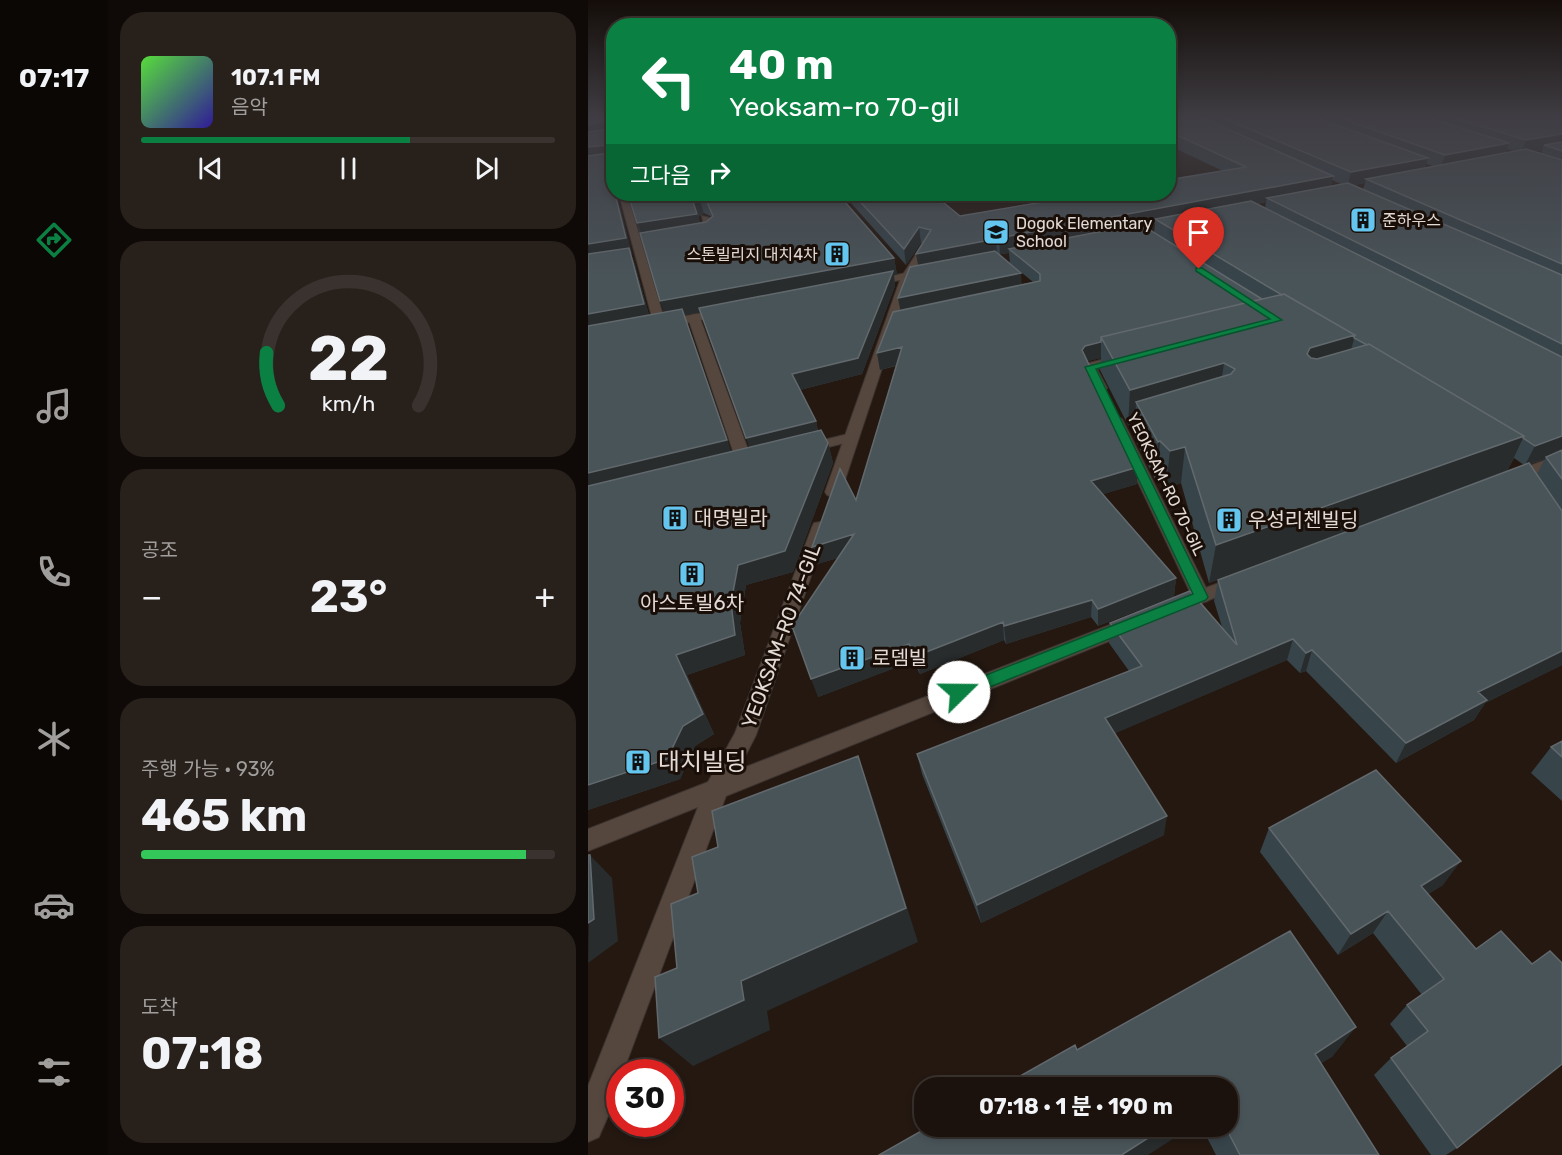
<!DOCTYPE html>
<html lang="ko">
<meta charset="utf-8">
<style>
body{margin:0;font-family:Rubik,"Noto Sans KR",sans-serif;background:#28201b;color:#f1f3f6;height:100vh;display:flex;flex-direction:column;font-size:22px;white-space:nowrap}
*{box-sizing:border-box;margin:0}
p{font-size:20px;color:#a09e9d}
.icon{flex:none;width:33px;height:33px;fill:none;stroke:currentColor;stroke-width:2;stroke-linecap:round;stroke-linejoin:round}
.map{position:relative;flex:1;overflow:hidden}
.panel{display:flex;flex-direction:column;gap:12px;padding:12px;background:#0f0a07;width:480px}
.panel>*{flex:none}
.banner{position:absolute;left:18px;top:18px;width:570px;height:183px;border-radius:24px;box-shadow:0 3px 9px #0003,0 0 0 2px #39322e;background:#0b8043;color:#fff;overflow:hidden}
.speed{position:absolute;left:18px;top:1059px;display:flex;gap:12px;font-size:30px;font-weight:700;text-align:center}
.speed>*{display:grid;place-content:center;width:78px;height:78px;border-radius:50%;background:#1b120d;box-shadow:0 3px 9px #0003,0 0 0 2px #39322e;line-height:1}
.speed .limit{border:9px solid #d22;background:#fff;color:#111}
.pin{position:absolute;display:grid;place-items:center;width:51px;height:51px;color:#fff;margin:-62px -26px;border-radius:50% 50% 50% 0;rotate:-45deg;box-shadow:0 0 6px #0007}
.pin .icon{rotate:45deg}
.me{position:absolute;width:66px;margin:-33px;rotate:68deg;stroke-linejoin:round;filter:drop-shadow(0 0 4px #0008)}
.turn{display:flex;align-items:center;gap:21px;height:126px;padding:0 24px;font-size:27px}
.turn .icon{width:78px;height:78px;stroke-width:2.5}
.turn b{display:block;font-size:42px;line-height:51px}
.then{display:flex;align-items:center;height:57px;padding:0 24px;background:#0003;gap:12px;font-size:22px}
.big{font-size:45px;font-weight:700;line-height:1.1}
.panel .tile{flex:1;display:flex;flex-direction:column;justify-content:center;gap:9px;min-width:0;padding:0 21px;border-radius:24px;background:#28201b}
.panel .dial{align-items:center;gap:0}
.dial svg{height:156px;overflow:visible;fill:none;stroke:#39322e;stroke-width:7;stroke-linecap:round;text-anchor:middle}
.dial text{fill:#f1f3f6;stroke:none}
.song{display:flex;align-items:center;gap:18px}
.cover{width:72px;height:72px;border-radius:9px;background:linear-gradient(135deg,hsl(110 70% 55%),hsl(250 70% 35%))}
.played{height:6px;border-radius:3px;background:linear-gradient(90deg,#0b8043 65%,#39322e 65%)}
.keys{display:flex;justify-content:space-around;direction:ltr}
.heat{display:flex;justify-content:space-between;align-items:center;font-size:33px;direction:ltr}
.charge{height:9px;border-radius:4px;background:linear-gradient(90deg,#34c759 93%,#39322e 0)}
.trip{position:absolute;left:326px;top:1077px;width:324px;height:60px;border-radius:24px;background:#1b120d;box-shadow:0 3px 9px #0003,0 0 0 2px #39322e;font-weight:700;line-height:60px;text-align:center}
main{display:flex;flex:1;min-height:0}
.tabs{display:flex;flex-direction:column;width:108px;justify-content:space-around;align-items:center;background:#0b0705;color:#a09e9d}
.tabs .icon{width:42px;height:42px}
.tabs .active{color:#0b8043}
.tabs b{font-size:27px;color:#f1f3f6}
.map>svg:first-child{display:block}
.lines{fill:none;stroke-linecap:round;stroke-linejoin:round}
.service-casing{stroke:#3c3330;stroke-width:2}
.minor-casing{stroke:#3c3330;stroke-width:2}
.service{fill:#55473e;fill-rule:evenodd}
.minor{fill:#55473e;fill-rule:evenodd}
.wall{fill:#37444a;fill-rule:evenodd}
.shaded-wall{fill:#282c2d}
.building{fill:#495459;stroke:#62696d;stroke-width:1.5}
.route{fill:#0b8043;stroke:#07532c;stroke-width:1.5}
.labels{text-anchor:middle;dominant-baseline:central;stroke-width:6;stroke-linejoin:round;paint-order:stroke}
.far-poi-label{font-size:16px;fill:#e3dad5;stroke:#1a0f08;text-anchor:start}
.far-street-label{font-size:16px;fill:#e3dad5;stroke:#1a0f08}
.poi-label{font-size:20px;fill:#e3dad5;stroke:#1a0f08;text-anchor:start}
.street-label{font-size:20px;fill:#e3dad5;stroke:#1a0f08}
.near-poi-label{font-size:24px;fill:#e3dad5;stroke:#1a0f08;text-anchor:start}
</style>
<main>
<nav class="tabs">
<b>07:17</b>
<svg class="icon active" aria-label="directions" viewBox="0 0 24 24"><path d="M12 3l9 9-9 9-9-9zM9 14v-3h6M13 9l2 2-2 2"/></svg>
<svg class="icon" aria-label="music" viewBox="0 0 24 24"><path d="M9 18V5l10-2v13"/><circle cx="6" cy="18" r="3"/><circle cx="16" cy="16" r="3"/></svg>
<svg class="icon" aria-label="phone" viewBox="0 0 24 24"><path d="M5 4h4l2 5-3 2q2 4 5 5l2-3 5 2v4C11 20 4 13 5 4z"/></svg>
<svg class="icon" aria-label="climate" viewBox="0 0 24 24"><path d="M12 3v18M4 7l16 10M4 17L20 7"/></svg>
<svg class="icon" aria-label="car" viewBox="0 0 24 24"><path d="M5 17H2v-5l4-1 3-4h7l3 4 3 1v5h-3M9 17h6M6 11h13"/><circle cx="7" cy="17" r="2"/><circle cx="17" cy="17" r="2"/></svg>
<svg class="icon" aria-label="filters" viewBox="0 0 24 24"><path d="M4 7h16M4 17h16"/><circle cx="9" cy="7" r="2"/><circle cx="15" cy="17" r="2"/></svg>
</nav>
<section class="panel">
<div class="tile">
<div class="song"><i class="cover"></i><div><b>107.1 FM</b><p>음악</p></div></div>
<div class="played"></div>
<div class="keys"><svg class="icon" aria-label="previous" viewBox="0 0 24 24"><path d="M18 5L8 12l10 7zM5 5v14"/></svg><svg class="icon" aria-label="pause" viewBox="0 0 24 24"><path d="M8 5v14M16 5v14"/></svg><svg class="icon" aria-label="next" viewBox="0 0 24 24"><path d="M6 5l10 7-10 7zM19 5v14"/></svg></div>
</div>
<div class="tile dial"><svg viewBox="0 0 100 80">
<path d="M14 69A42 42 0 1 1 86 69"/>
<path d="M14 69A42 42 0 0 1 8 42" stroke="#0b8043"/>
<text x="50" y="56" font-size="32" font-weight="700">22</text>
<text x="50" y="72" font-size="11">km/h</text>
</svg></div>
<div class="tile"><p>공조</p>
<div class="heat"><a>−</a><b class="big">23°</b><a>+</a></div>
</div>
<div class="tile"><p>주행 가능 · 93%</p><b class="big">465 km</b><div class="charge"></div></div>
<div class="tile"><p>도착</p><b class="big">07:18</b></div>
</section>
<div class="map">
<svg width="974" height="1155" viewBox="0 0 974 1155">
<rect width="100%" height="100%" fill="#241811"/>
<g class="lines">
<defs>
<path id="service" d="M31,194H39L78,325L76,328H68L66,325Z
M114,216L122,218L128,233L126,235L110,238L105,235L117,231Z
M334,245L343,247L323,278H315L314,276Z
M106,314L112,318L165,463L162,466H152L149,463L100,318Z
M537,354L543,358L541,361L509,369L519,388L517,391H507L496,367L497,364Z
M527,415L534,419L622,596L620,601L613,603L606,601L604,596L520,419Z
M264,433L269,434L271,437L269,440L216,453L209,449L211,446Z"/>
<path id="minor" d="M342,268L347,271L346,273L324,278L253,492L245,497L239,495L237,492L312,280L284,286L279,283L284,280Z
M136,309L142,312L140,314L75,328L69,324L75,320Z
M974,454V464L922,483L914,478L916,475Z
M232,522L238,523L240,527L168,735L150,770L537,619L544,617L551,619L554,624L551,629L138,796L35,1072H32C32,1094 19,1117 11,1137L0,1142V1086L110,807L0,851V829L120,782L147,733L224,527L226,523Z
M650,576L656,578L659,582L656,586L586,614L579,612L577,607L579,602Z"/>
</defs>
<use href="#service" class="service-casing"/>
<use href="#minor" class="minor-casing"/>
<use href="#service" class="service"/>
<use href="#minor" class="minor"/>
</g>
<path class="wall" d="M0,117H26V194L44,254H43L47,265L61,315L76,312L40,194H250L306,258L309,275H306L307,286L274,374L212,390L228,421L230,431L240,443L245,463L205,572L158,585L152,623L157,655L99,675L126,734L107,746L92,779L0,810ZM116,213L124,217L118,222L112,223L110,217ZM112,312L162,447L143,452L96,315Z
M580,117H974V665L897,703L886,720L808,763L718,671L712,673L699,660L527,733L576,835L393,923L334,774L329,754L541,671L521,643L522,623L634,627L626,601L630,580L742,538L621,583L593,483L578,488L569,478L567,479L546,437L547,423L540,425L512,370L513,358L499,361L549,484L515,494L588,578L586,596L510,626L503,617L418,644L416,640L332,674L325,661L230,697L250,558L229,564L224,547L268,500L308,366L292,370L289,353L312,311L330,265L335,243H333L318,265L255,194H345L372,216L635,171L580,145ZM919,149L926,151L917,153ZM954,150L953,153L946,151ZM838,164L846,166L837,168ZM744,180L753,184L743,186ZM777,183L775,189L766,185ZM678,202L677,208L669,204L674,203ZM567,224L566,233L556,226ZM421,253L422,263L445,282L434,284L412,254ZM926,458L936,465L919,471ZM957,459L949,474L942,464Z
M974,741V801L943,773L963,747Z
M681,828L855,885L840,894L888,949L869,1148L858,1155H843L786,1075L803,1058L819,1046L802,1024L819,1005L834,995L785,933L750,955L672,852Z
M489,1050L745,1056L733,1063L791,1155H628L613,1126H639V1088Z"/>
<path class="shaded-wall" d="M21,121L26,134L0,137V124Z
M974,134V147L956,145L954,150L933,153L938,140Z
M921,143L916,157L852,169L857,155Z
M21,145L26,159L0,162V147Z
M840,158L836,172L778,179L777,183L759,187L763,172Z
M745,176L742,190L679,198L678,202L574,223L567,219V224L425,252L421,249V253L412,254L411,238Z
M27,194H29L44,254H43L47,265L63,322L0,334V244Z
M111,198L116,213L110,217L114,229L55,238L49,223L105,202Z
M331,227L333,243L318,265L316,249Z
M408,237L409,253L331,270L328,254Z
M306,258L309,275H306L307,286L274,374L208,391L204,374L303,276L96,315L146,459L0,496V473L78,319L72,301Z
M433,273L434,289L313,314L310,298Z
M767,335L758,369L714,382L719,354L722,348Z
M513,342V358L496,362L494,350L497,346Z
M314,347L316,363L292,370L289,353Z
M636,363L631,398L548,402L547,423L540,425L542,390Z
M228,421L232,439L164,455L158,438Z
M936,436L919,472L621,583L628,545Z
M974,436V453L958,457L957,459L937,465L947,446Z
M572,441L569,478L567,479L570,442Z
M240,443L245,463L205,572L158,585L152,623L157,655L99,675L126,734L107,746L92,779L0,810V785L88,655L143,603L150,565Z
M597,447L593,483L578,488L582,451Z
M550,467L549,484L503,498V481Z
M266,534L271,552L229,564L224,547Z
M588,578L586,596L510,626V609Z
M504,600L503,617L418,644L416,626Z
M415,622L416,640L332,674L328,656Z
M705,639L699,660L516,738L517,718Z
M321,644L325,661L230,697L223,679Z
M724,650L718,671L712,673L718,653Z
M974,651V665L897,703L886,720L808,763L818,743L890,692Z
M270,756L284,796L330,942L179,1011L182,1030L105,1066L71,1038L153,981Z
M579,816L576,835L393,923L389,905Z
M2,855L24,878L30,941L0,963Z
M873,861L855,885L817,909L833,886Z
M800,911L785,933L750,955L763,934Z
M768,1027L745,1056L708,1080L727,1054Z
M579,1126H605L560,1155H534L535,1154Z"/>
<path class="building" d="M0,117H26V178H24L26,186V194H27L38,238L0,244V156L22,153L23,147L21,145L0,147V132L21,129L23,127L21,121L0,124Z
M580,117H613L745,176L411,238L408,237L402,240L328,254L343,230L331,227L316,249L265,194H345L372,216L503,194H580V180L658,167L580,131Z
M633,117H727L840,158L763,172Z
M749,117H838L921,143L857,155Z
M863,117H974V134L938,140Z
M974,142V151L956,145Z
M938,149L974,160V264L778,179Z
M760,183L974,275V344L679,198Z
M40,194H250L306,258L72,301L52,233L118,222L125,216L119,202L111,198L105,202L109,214L49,223Z
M663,201L974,357V436L947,446L935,438L936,436L781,344L779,345L766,338L767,335L696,294L694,295L567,219Z
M552,224L674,299L513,337V342L497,346L494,350L550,467L503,481L588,578L510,609L504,600L416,626L415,622L328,656L321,644L223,679L204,626L266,534L224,547L252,469L268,500L314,347L289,353L305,312L452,281V274L421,249Z
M41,248L56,304L0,314V254Z
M407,251L433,273L310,298L322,267Z
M305,271L270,358L204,374L228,421L158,438L111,308Z
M696,294L767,335L722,348L719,354L723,358L729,359L781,344L936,436L628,545L597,447L582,451L572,441L570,442L548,402L643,374L647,369L636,363L542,390L513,337Z
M94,309L139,440L0,473V326Z
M233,430L240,443L197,551L150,565L143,603L147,635L88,655L115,714L95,726L79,759L0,785V486Z
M974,450V479L958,457Z
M941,463L974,511V651L890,692L899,700L818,743L724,650L718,653L705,639L517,718L579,816L389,905L329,754L554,666L522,623L602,591L649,645L630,580Z
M974,741V757L963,747Z
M270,756L318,908L153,981L156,1000L71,1038L67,977L89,968L83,904L110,893L104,857L130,847L124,811Z
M788,770L873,861L833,886L888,949L913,931L944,964L962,951L974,963V1064L869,1148L803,1058L840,1031L819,1005L856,979L800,911L763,934L681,828Z
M0,855H2L6,919L0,923Z
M702,931L768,1027L727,1054L791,1155H652L637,1126H639V1088H411L487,1045L489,1050Z
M342,1126H579L535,1154V1155H291Z"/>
<linearGradient id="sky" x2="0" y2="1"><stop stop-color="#140d09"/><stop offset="0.42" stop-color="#3f3d43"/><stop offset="1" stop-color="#3f3d43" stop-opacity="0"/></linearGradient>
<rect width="974" height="278" fill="url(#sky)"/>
<path class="route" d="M608,268H614L694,320L508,369L620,597L618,600L377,697L371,699L365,697L363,692L365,688L605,594L497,367L682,319L608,271Z"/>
<defs>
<symbol id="building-square" viewBox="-11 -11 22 22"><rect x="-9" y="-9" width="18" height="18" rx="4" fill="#64c5ee" stroke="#1a0f08"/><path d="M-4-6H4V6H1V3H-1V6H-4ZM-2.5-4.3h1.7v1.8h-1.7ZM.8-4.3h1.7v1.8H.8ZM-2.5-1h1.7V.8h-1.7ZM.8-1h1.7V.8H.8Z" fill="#111"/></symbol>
<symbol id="school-square" viewBox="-11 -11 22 22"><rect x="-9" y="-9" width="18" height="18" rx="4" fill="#64c5ee" stroke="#1a0f08"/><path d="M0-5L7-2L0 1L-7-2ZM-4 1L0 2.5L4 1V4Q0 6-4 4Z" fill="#111"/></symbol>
</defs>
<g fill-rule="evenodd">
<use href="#building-square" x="760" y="205" width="30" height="30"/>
<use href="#school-square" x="393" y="217" width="30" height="30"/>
<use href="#building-square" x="234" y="239" width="30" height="30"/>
<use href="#building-square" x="72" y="503" width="30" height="30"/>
<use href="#building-square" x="626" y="505" width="30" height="30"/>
<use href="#building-square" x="89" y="559" width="30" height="30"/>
<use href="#building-square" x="249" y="643" width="30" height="30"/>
<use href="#building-square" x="35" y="747" width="30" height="30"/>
</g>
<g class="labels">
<g class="far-poi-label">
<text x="794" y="220">준하우스</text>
<text x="428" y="223">Dogok Elementary<tspan x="428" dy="18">School</tspan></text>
<text x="230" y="254" text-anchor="end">스톤빌리지 대치4차</text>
</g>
<g class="far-street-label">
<text transform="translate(578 484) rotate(64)">YEOKSAM-RO 70-GIL</text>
</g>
<g class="poi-label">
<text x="106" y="518">대명빌라</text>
<text x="660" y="520">우성리첸빌딩</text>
<text x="104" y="603" text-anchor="middle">아스토빌6차</text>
<text x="284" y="658">로뎀빌</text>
</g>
<g class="street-label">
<text transform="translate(193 636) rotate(-70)">YEOKSAM-RO 74-GIL</text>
</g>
<g class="near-poi-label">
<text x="70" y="762">대치빌딩</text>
</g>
</g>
</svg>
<div class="speed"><div class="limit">30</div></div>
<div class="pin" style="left:611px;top:269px;background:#d93025"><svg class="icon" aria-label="arrive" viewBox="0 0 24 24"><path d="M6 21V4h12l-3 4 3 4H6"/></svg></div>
<svg class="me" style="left:371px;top:692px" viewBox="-20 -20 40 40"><circle r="19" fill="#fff"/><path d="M0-13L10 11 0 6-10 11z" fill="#0b8043"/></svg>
<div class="trip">07:18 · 1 분 · 190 m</div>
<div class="banner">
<div class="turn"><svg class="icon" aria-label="left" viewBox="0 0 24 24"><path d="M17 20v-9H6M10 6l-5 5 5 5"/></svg><div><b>40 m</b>Yeoksam-ro 70-gil</div></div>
<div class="then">그다음<svg class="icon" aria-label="right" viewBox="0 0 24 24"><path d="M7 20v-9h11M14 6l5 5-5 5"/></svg></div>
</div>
</div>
</main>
